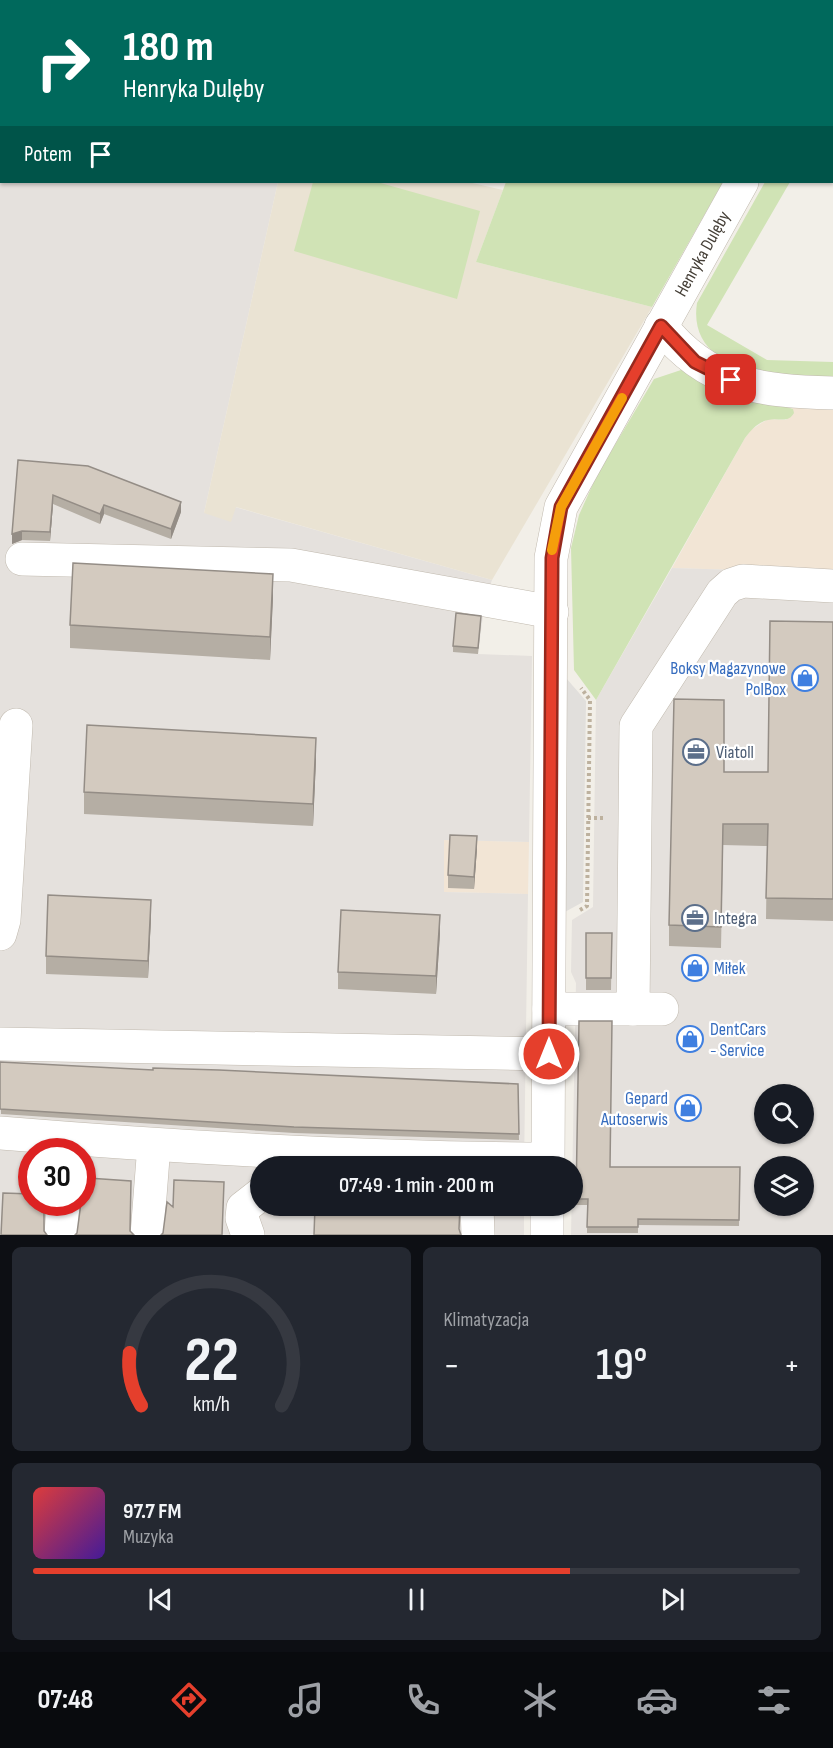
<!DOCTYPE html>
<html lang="pl">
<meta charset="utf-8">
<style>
body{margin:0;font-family:"Sofia Sans Condensed",sans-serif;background:#242831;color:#f1f3f6;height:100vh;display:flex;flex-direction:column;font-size:22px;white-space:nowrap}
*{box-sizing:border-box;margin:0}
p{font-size:20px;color:#9ea1a6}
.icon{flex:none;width:33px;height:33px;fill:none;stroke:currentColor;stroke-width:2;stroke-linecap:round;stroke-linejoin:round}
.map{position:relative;height:1235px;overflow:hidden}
.details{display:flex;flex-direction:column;gap:12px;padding:12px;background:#0d0f14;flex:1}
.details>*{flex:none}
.hud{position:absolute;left:0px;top:0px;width:834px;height:183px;box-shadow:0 2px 4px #0004;background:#00695c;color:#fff;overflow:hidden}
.fabs{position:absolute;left:754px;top:1084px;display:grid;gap:12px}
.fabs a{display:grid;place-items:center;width:60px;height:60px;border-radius:50%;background:#171b24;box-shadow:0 2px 4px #0004;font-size:30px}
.speed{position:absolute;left:18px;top:1138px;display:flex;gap:12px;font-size:30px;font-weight:700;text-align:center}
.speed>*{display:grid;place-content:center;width:78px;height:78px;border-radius:50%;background:#171b24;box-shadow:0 2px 4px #0004;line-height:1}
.speed .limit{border:9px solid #d22;background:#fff;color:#111}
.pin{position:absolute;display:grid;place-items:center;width:51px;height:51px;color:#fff;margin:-26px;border-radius:12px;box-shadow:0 3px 9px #0006}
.me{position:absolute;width:66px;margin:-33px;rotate:0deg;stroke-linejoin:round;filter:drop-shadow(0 0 4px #0008)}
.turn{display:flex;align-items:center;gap:21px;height:126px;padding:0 24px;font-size:27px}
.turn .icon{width:78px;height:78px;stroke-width:2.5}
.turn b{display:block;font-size:42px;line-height:51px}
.then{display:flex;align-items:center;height:57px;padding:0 24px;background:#0003;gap:12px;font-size:22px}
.big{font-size:45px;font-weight:600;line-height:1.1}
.details .card{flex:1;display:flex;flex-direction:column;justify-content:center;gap:9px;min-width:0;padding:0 21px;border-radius:9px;background:#242831}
.details .dial{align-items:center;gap:0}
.dial svg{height:156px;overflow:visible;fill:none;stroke:#363941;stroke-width:7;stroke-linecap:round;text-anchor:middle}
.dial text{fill:#f1f3f6;stroke:none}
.song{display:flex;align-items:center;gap:18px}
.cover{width:72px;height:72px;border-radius:9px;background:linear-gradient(135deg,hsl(0 70% 55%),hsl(260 70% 35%))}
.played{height:6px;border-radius:3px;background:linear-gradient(90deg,#e53f2c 70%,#363941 70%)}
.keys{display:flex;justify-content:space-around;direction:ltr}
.heat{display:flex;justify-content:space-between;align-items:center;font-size:33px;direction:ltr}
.details .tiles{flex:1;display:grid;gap:12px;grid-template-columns:1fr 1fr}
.card:last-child{grid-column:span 2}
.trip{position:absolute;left:250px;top:1156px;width:333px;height:60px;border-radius:30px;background:#171b24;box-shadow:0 2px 4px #0004;font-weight:600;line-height:60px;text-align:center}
.tab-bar{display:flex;height:96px;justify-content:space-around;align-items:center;background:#090b0e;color:#9ea1a6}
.tab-bar .icon{width:42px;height:42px}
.tab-bar .active{color:#e53f2c}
.tab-bar b{font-size:27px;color:#f1f3f6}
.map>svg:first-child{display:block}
.commercial{fill:#f2e5d5}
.industrial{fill:#e5e1dd;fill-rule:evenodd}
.education{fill:#eae3d3}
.green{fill:#d0e3b5}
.parking{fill:#e1dfdc}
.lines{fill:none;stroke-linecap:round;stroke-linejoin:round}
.minor-casing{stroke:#c0b9ae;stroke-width:34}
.path{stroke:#bdb19e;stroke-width:4;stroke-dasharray:3 3;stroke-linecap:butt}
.minor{stroke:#fff;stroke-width:33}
.wall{fill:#b5aea4}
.shaded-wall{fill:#948d86}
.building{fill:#d3cabf;stroke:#948d86;stroke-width:1.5}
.route-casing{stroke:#95291d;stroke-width:15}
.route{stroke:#e53f2c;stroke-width:10}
.slow{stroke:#f59e0b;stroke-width:10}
.labels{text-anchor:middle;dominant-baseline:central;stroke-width:4.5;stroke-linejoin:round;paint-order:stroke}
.street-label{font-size:18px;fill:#453f37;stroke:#fff}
.shop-label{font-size:18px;fill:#366cbe;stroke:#fff;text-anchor:end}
.service-label{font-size:18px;fill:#4e5e75;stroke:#fff;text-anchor:start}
</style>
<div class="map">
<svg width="833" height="1235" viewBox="0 0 833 1235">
<rect width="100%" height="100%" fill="#f2efe8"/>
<path class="commercial" d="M787,407L833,408V573L672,568L745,438L751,430L768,419L786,420L793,409Z
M444,840L529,842L528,894L443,892Z"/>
<path class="industrial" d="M0,0H105L2,2V182H278L204,513L235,507L492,580L485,600L478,654L532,656L529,842L444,840V892L528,894L524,1167H261V1206H524V1235H0ZM32,1152H82V1203H32Z
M672,568L833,573V1235H571L576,983L571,972L572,920L593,907L596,700ZM765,1095H804V1134H765ZM765,1167H804V1206H765Z"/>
<path class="education" d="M278,182H468L503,190L476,262L652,307L492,580L236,507L231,522L204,513Z"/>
<path class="green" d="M570,0H826L570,1Z
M313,182H377L480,211L457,299L294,251Z
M506,182H723L652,307L476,262Z
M765,182H790L707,325L767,360L833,362V381C783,380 686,374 697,303Z
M681,370L793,409L794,413C788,424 778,417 768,420C758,422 751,430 745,438L596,700L574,670L571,548L579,515L597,475L654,379Z"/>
<path class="parking" d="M566,678L586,701L583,902L563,913Z"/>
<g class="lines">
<defs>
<g id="minor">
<path d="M832,21H833"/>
<path d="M832,94H833"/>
<path d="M661,326C708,386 761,391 833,393"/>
<path d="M22,559L291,565L552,612"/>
<path d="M0,934L4,920L16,725"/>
<path d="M549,1009H662"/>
<path d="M633,1009L636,726L722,593L731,585L743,581L833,586"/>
<path d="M0,1044L549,1054"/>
<path d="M0,1133C182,1148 366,1158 548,1159"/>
<path id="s1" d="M548,1167L551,558L561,507L742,182"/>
<path d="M477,1206L478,1235"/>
<path d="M61,1235L63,1203"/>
<path d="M147,1235L154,1145"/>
<path d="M248,1235L242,1218L243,1208L261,1194"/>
<path d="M547,1235V1206"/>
</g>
</defs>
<use href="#minor" class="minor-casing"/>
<path class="path" d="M588,818H606
M580,910L587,906L590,700L581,688"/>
<use href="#minor" class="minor"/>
</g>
<path class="wall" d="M18,460L181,512L171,539L104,514L100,524L53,504L50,541L22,540L12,544Z
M273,597L270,660L70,648V625Z
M833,622V921L766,919L767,846L723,845L721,948L669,946V925L724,772H768Z
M481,623L478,654L453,652V646Z
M316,760L313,826L84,814V792Z
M477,848L474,889L448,888V875Z
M151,917L148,978L46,974V956Z
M440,933L436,994L338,989V972Z
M586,933H612L611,990H586Z
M579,1021L610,1167H740L739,1226L638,1225V1233H587V1205H576Z
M0,1062L153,1070L518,1084L519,1140L294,1133L1,1114Z"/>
<path class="shaded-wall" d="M53,495V504L50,541V532Z
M181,502V512L171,539V529Z
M104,505V514L100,524V514Z
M22,531V540L12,544V534Z
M273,574V597L270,660V637Z
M316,738V760L313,826V804Z
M477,836V848L474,889V877Z
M151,900V917L148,978V961Z
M440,915V933L436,994V976Z"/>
<path class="building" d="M156,0H346V2H156Z
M388,0H444V2H388Z
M18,460L88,466L181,502L171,529L104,505L100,514L53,495L50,532L22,531L12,534Z
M73,563L273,574L270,637L70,625Z
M456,613L481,616L478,648L453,646Z
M770,621L833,622V899L766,898L768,824H723L721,927L669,925L674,699L724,700V772H768Z
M87,725L316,738L313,804L84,792Z
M450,835L477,836L474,877L448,875Z
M48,895L151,900L148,961L46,956Z
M341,910L440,915L436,976L338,972Z
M586,933H612L611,978H586Z
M579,1021H612L610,1167H740L739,1220L638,1219V1227H587L588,1199H576Z
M0,1062L153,1070V1068L219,1070L518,1084L519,1134L294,1127L0,1109Z
M88,1178L131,1181L130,1231L134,1235H75L77,1233L81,1203H82V1195H87Z
M174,1180L224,1182L222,1235H161L163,1233L167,1202L173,1207Z
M3,1193L32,1194V1203H44V1231L47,1235H1Z
M315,1206H460L459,1229L461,1235H314Z"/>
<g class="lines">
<defs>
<path id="route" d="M549,1054L552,558L561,507L661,326L695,362L731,380"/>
</defs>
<use href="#route" class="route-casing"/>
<use href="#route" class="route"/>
<path class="slow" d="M552,550L561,507L622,398"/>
</g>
<defs>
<symbol id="shop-ring" viewBox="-11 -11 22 22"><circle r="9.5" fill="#fff" stroke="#3f7fe0" stroke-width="1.5"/><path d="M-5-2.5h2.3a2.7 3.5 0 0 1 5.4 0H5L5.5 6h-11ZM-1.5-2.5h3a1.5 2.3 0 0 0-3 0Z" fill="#3f7fe0"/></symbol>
<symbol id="office-ring" viewBox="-11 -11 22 22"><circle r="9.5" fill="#fff" stroke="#5c6f8a" stroke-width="1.5"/><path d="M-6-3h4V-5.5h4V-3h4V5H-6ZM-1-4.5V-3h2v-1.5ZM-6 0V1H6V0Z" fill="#5c6f8a"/></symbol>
</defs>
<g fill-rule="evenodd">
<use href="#shop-ring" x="790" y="663" width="30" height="30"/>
<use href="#office-ring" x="681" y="737" width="30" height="30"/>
<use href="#office-ring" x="680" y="903" width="30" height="30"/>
<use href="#shop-ring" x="680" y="953" width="30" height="30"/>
<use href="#shop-ring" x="675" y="1024" width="30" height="30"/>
<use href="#shop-ring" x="673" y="1093" width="30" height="30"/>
</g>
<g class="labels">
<g class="street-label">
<text stroke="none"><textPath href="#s1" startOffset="951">Henryka Dulęby</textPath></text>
</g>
<g class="shop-label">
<text x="786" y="668">Boksy Magazynowe<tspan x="786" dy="21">PolBox</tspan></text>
<text x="714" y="968" text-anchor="start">Miłek</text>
<text x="710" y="1029" text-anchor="start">DentCars<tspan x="710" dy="21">- Service</tspan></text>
<text x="668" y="1098">Gepard<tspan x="668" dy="21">Autoserwis</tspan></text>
</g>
<g class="service-label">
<text x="716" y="752">Viatoll</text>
<text x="714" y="918">Integra</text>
</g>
</g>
</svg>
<div class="fabs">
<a><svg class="icon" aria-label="search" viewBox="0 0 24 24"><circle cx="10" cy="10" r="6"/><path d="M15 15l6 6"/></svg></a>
<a><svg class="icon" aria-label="layers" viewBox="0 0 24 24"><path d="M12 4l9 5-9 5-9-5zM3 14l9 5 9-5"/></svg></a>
</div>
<div class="speed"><div class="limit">30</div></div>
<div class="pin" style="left:731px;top:380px;background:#d93025"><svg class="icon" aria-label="arrive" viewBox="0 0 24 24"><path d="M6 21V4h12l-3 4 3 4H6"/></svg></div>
<svg class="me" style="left:549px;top:1054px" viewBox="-20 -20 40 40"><circle r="17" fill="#e53f2c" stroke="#fff" stroke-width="3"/><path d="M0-11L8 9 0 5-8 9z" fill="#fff"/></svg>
<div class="trip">07:49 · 1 min · 200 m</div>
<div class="hud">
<div class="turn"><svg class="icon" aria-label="right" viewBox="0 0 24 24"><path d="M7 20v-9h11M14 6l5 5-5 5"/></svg><div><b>180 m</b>Henryka Dulęby</div></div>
<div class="then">Potem<svg class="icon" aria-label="arrive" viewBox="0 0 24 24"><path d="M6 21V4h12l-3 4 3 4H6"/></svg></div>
</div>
</div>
<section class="details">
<div class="tiles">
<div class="card dial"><svg viewBox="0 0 100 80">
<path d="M14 69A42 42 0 1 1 86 69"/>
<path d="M14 69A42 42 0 0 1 8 42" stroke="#e53f2c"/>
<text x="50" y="56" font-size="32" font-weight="700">22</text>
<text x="50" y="72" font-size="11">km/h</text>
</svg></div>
<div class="card"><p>Klimatyzacja</p>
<div class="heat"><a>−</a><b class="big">19°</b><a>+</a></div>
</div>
<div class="card">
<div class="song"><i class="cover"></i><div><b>97.7 FM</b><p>Muzyka</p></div></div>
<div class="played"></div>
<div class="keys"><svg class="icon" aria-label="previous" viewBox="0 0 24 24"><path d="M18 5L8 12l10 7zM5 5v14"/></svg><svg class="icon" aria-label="pause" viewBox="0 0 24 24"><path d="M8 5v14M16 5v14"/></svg><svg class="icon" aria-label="next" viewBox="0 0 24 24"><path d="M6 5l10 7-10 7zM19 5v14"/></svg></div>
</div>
</div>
</section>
<nav class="tab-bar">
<b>07:48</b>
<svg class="icon active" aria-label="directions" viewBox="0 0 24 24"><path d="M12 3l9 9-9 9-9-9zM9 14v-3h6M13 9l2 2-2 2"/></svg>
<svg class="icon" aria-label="music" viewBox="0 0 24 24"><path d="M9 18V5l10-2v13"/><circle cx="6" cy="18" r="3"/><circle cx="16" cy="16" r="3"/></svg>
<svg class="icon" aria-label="phone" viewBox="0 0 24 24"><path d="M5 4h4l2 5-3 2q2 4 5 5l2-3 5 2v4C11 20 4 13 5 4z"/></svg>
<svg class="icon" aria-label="climate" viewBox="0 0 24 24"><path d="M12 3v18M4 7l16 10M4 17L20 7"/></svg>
<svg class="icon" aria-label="car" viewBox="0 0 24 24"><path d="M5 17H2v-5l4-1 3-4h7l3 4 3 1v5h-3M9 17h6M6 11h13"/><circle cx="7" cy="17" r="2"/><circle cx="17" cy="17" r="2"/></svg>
<svg class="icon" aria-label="filters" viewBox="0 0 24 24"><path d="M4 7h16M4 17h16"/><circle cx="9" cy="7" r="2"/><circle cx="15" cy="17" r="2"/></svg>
</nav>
